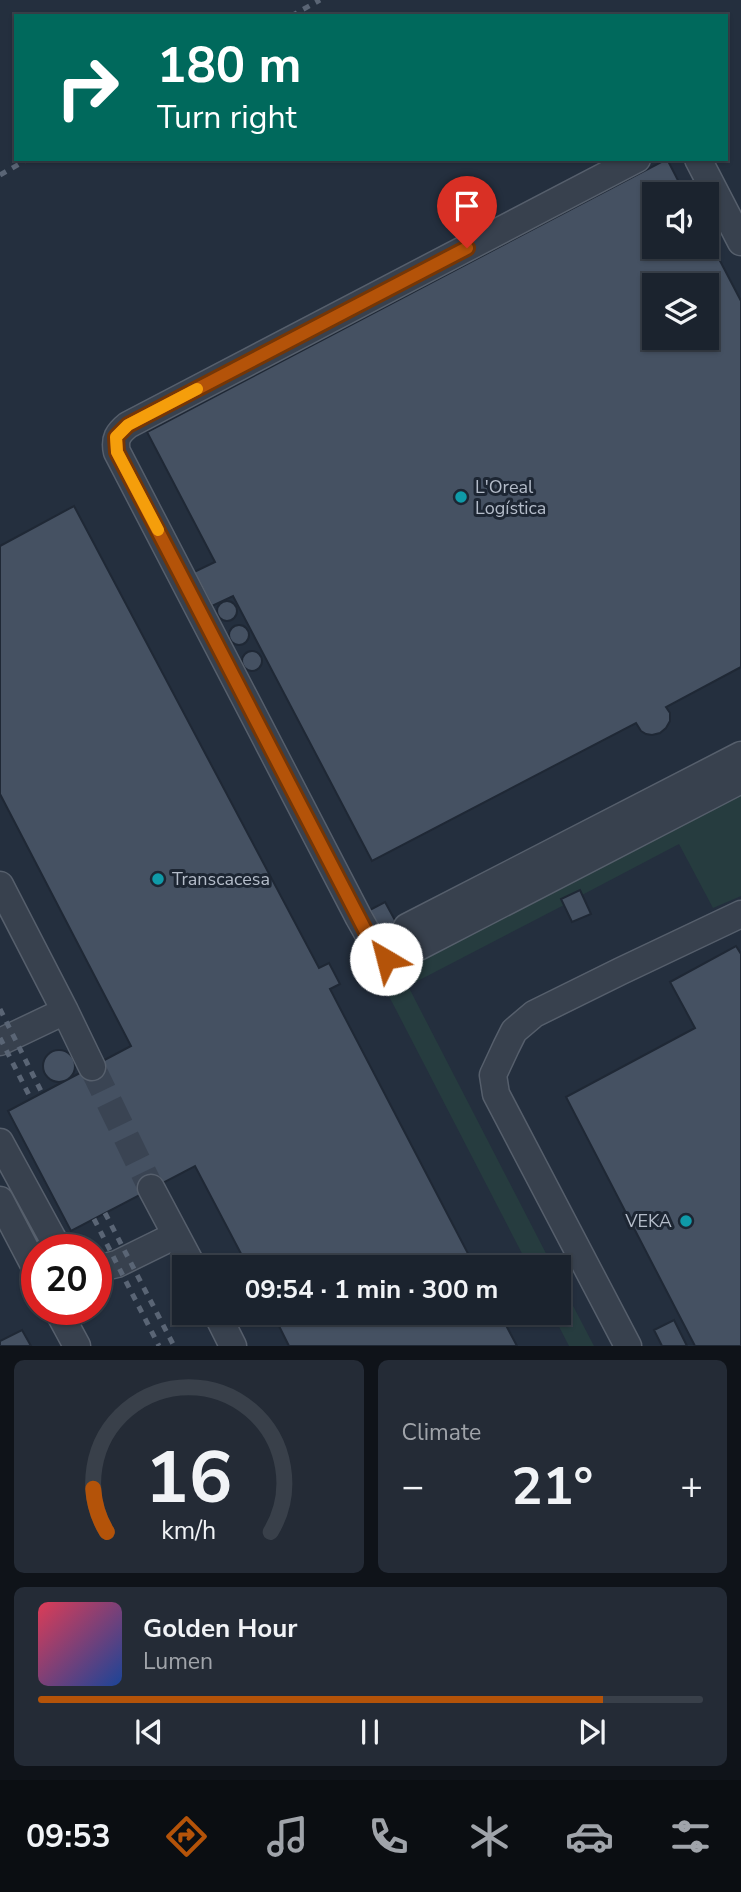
<!DOCTYPE html>
<meta charset="utf-8">
<style>
body{margin:0;font-family:"Nunito Sans",sans-serif;background:#242b36;color:#f1f3f6;height:100vh;display:flex;flex-direction:column;font-size:26px;white-space:nowrap}
*{box-sizing:border-box;margin:0}
p{font-size:23px;color:#a0a4aa}
.icon{flex:none;width:38px;height:38px;fill:none;stroke:currentColor;stroke-width:2;stroke-linecap:round;stroke-linejoin:round}
.map{position:relative;height:1346px;overflow:hidden}
.sheet{display:flex;flex-direction:column;gap:14px;padding:14px;background:#0f1319;flex:1}
.sheet>*{flex:none}
.banner{position:absolute;left:14px;top:14px;width:714px;height:147px;border-radius:0px;box-shadow:0 2px 5px #0004,0 0 0 2px #39404a;background:#00695c;color:#fff;overflow:hidden}
.fabs{position:absolute;left:642px;top:182px;display:grid;gap:14px}
.fabs a{display:grid;place-items:center;width:77px;height:77px;border-radius:0px;background:#1b232e;box-shadow:0 2px 5px #0004,0 0 0 2px #39404a;font-size:35px}
.speed{position:absolute;left:21px;top:1234px;display:flex;gap:14px;font-size:35px;font-weight:700;text-align:center}
.speed>*{display:grid;place-content:center;width:91px;height:91px;border-radius:50%;background:#1b232e;box-shadow:0 2px 5px #0004,0 0 0 2px #39404a;line-height:1}
.speed .limit{border:10px solid #d22;background:#fff;color:#111}
.pin{position:absolute;display:grid;place-items:center;width:60px;height:60px;color:#fff;margin:-72px -30px;border-radius:50% 50% 50% 0;rotate:-45deg;box-shadow:0 0 7px #0007}
.pin .icon{rotate:45deg}
.me{position:absolute;width:77px;margin:-38px;rotate:323deg;stroke-linejoin:round;filter:drop-shadow(0 0 5px #0008)}
.turn{display:flex;align-items:center;gap:24px;height:147px;padding:0 28px;font-size:32px}
.turn .icon{width:91px;height:91px;stroke-width:2.5}
.turn b{display:block;font-size:49px;line-height:60px}
.big{font-size:52px;font-weight:700;line-height:1.1}
.sheet .card{flex:1;display:flex;flex-direction:column;justify-content:center;gap:10px;min-width:0;padding:0 24px;border-radius:10px;background:#242b36}
.sheet .dial{align-items:center;gap:0}
.dial svg{height:182px;overflow:visible;fill:none;stroke:#39404a;stroke-width:7;stroke-linecap:round;text-anchor:middle}
.dial text{fill:#f1f3f6;stroke:none}
.song{display:flex;align-items:center;gap:21px}
.cover{width:84px;height:84px;border-radius:10px;background:linear-gradient(135deg,hsl(350 70% 55%),hsl(220 70% 35%))}
.played{height:7px;border-radius:4px;background:linear-gradient(90deg,#b45309 85%,#39404a 85%)}
.keys{display:flex;justify-content:space-around;direction:ltr}
.heat{display:flex;justify-content:space-between;align-items:center;font-size:38px;direction:ltr}
.sheet .tiles{flex:1;display:grid;gap:14px;grid-template-columns:1fr 1fr}
.card:last-child{grid-column:span 2}
.trip{position:absolute;left:172px;top:1255px;width:399px;height:70px;border-radius:0px;background:#1b232e;box-shadow:0 2px 5px #0004,0 0 0 2px #39404a;font-weight:700;line-height:70px;text-align:center}
.menu{display:flex;height:112px;justify-content:space-around;align-items:center;background:#0b0e12;color:#a0a4aa}
.menu .icon{width:49px;height:49px}
.menu .selected{color:#b45309}
.menu b{font-size:32px;color:#f1f3f6}
.map>svg:first-child{display:block}
.green{fill:#263c3f}
.building{fill:#455162;stroke:#1f2835;stroke-width:2;fill-rule:evenodd}
.lines{fill:none;stroke-linecap:round;stroke-linejoin:round}
.minor-tunnel{stroke:#3a4453;stroke-width:26;stroke-dasharray:26 13;stroke-linecap:butt}
.minor-casing{stroke:#565f6c;stroke-width:29}
.minor{stroke:#38414e;stroke-width:26}
.rail{stroke:#5a6575;stroke-width:5;stroke-dasharray:7 7;stroke-linecap:butt}
.route-casing{stroke:#753606;stroke-width:18}
.route{stroke:#b45309;stroke-width:12}
.slow{stroke:#f59e0b;stroke-width:12}
.culture-dot{fill:#0f9aa8;stroke:#1d2633;stroke-width:2.5}
.labels{text-anchor:middle;dominant-baseline:central;stroke-width:6;stroke-linejoin:round;paint-order:stroke}
.poi-label{font-size:18px;fill:#b4bcc9;stroke:#1d2633;text-anchor:start}
</style>
<div class="map">
<svg width="741" height="1346" viewBox="0 0 741 1346">
<rect width="100%" height="100%" fill="#242f3e"/>
<path class="green" d="M741,788V896L713,908L679,844L582,895L580,890L562,899L564,905L408,986L553,1267H529L377,973Z
M558,1277L594,1346H569L552,1313L558,1312Z"/>
<path class="building" d="M667,159L685,194H654V247H707V236L741,301V667L666,707L670,713V721L666,728L660,733L652,735L646,734L641,731L636,723L372,861L233,596L212,606L194,572L215,562L147,432ZM654,285H707V338H654Z
M74,506L319,968L329,963L340,984L330,989L475,1267H248L195,1166L71,1231L8,1111L131,1046L0,794V546Z
M217 611a10 10 0 1 1 20 0a10 10 0 1 1-20 0Z
M229 635a10 10 0 1 1 20 0a10 10 0 1 1-20 0Z
M242 661a10 10 0 1 1 20 0a10 10 0 1 1-20 0Z
M580,890L591,914L572,922L561,899Z
M385,902L409,946L383,950L364,913Z
M736,946L741,954V1346H695L566,1097L695,1028L670,982Z
M43 1066a16 16 0 1 1 32 0a16 16 0 1 1-32 0Z
M272,1312H499L517,1346H289Z
M674,1320L687,1346H662L654,1330Z
M22,1330L31,1346H0V1341Z"/>
<g class="lines">
<path class="minor-tunnel" d="M92,1067L151,1188"/>
<defs>
<path id="minor" d="M637,159L128,425C118,433 114,439 117,452L359,918L381,957L392,959L397,958L741,780
M698,159L741,242
M0,885L65,1011L0,1042
M407,927L741,755
M65,1011L92,1067
M0,1142L59,1250
M151,1188L193,1267
M0,1200L37,1271
M96,1269L117,1264L176,1235
M57,1309L77,1346
M216,1312L233,1346
M628,1346L496,1094L493,1075L506,1047L514,1031L534,1014L621,971L741,914"/>
</defs>
<use href="#minor" class="minor-casing"/>
<use href="#minor" class="minor"/>
<path class="rail" d="M291,16L320,0
M0,175L28,159
M0,1009L42,1093
M0,1038L31,1099
M105,1213L174,1346
M94,1219L159,1346"/>
</g>
<g class="lines">
<defs>
<path id="route" d="M386,959L381,957L377,953L117,452L116,437L128,425L467,248"/>
</defs>
<use href="#route" class="route-casing"/>
<use href="#route" class="route"/>
<path class="slow" d="M158,530L117,452L116,437L128,425L197,389"/>
</g>
<g class="culture-dot">
<circle cx="461" cy="497" r="7"/>
<circle cx="158" cy="879" r="7"/>
<circle cx="686" cy="1221" r="7"/>
</g>
<g class="labels">
<g class="poi-label">
<text x="475" y="487">L'Oreal<tspan x="475" dy="21">Logística</tspan></text>
<text x="172" y="879">Transcacesa</text>
<text x="672" y="1221" text-anchor="end">VEKA</text>
</g>
</g>
</svg>
<div class="fabs">
<a><svg class="icon" aria-label="sound" viewBox="0 0 24 24"><path d="M4 9h4l5-4v14l-5-4H4zM17 9q2 3 0 6"/></svg></a>
<a><svg class="icon" aria-label="layers" viewBox="0 0 24 24"><path d="M12 4l9 5-9 5-9-5zM3 14l9 5 9-5"/></svg></a>
</div>
<div class="speed"><div class="limit">20</div></div>
<div class="pin" style="left:467px;top:248px;background:#d93025"><svg class="icon" aria-label="arrive" viewBox="0 0 24 24"><path d="M6 21V4h12l-3 4 3 4H6"/></svg></div>
<svg class="me" style="left:386px;top:959px" viewBox="-20 -20 40 40"><circle r="19" fill="#fff"/><path d="M0-13L10 11 0 6-10 11z" fill="#b45309"/></svg>
<div class="trip">09:54 · 1 min · 300 m</div>
<div class="banner">
<div class="turn"><svg class="icon" aria-label="right" viewBox="0 0 24 24"><path d="M7 20v-9h11M14 6l5 5-5 5"/></svg><div><b>180 m</b>Turn right</div></div>
</div>
</div>
<section class="sheet">
<div class="tiles">
<div class="card dial"><svg viewBox="0 0 100 80">
<path d="M14 69A42 42 0 1 1 86 69"/>
<path d="M14 69A42 42 0 0 1 8 50" stroke="#b45309"/>
<text x="50" y="56" font-size="32" font-weight="700">16</text>
<text x="50" y="72" font-size="11">km/h</text>
</svg></div>
<div class="card"><p>Climate</p>
<div class="heat"><a>−</a><b class="big">21°</b><a>+</a></div>
</div>
<div class="card">
<div class="song"><i class="cover"></i><div><b>Golden Hour</b><p>Lumen</p></div></div>
<div class="played"></div>
<div class="keys"><svg class="icon" aria-label="previous" viewBox="0 0 24 24"><path d="M18 5L8 12l10 7zM5 5v14"/></svg><svg class="icon" aria-label="pause" viewBox="0 0 24 24"><path d="M8 5v14M16 5v14"/></svg><svg class="icon" aria-label="next" viewBox="0 0 24 24"><path d="M6 5l10 7-10 7zM19 5v14"/></svg></div>
</div>
</div>
</section>
<nav class="menu">
<b>09:53</b>
<svg class="icon selected" aria-label="directions" viewBox="0 0 24 24"><path d="M12 3l9 9-9 9-9-9zM9 14v-3h6M13 9l2 2-2 2"/></svg>
<svg class="icon" aria-label="music" viewBox="0 0 24 24"><path d="M9 18V5l10-2v13"/><circle cx="6" cy="18" r="3"/><circle cx="16" cy="16" r="3"/></svg>
<svg class="icon" aria-label="phone" viewBox="0 0 24 24"><path d="M5 4h4l2 5-3 2q2 4 5 5l2-3 5 2v4C11 20 4 13 5 4z"/></svg>
<svg class="icon" aria-label="climate" viewBox="0 0 24 24"><path d="M12 3v18M4 7l16 10M4 17L20 7"/></svg>
<svg class="icon" aria-label="car" viewBox="0 0 24 24"><path d="M5 17H2v-5l4-1 3-4h7l3 4 3 1v5h-3M9 17h6M6 11h13"/><circle cx="7" cy="17" r="2"/><circle cx="17" cy="17" r="2"/></svg>
<svg class="icon" aria-label="filters" viewBox="0 0 24 24"><path d="M4 7h16M4 17h16"/><circle cx="9" cy="7" r="2"/><circle cx="15" cy="17" r="2"/></svg>
</nav>
